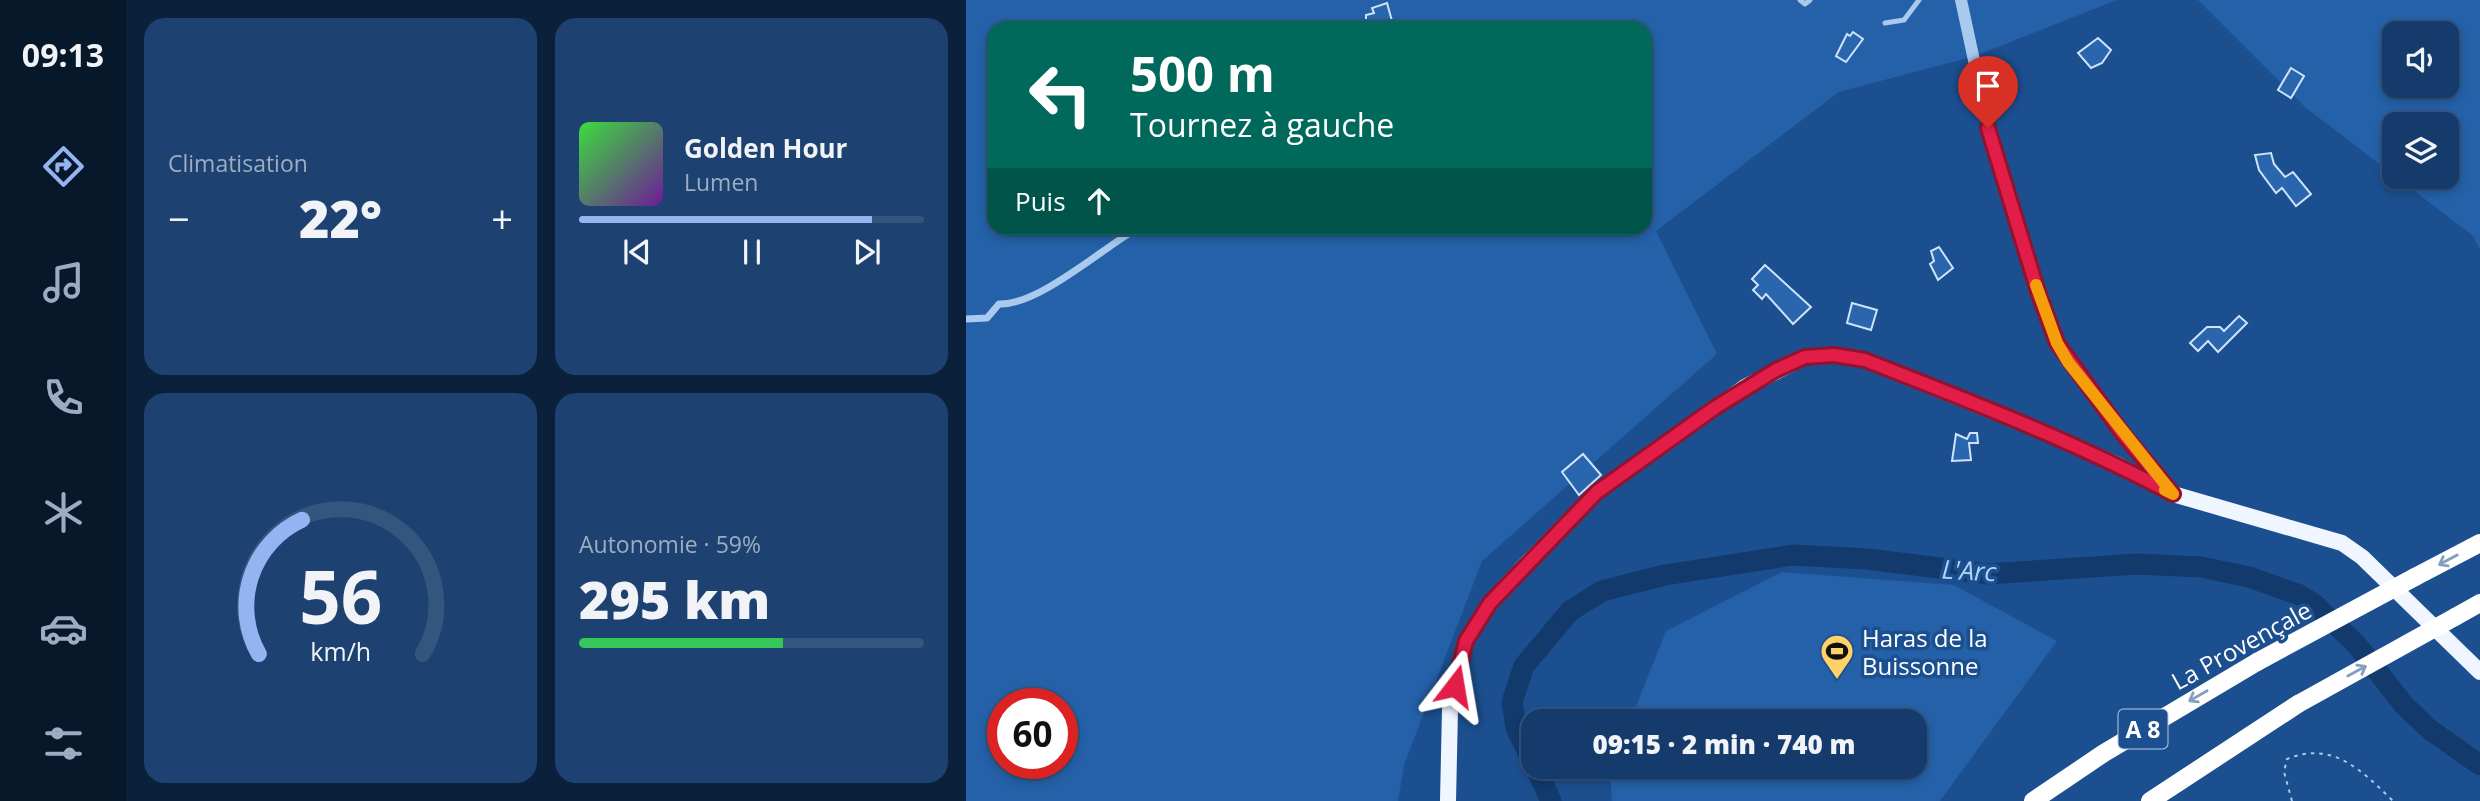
<!DOCTYPE html>
<html lang="fr">
<meta charset="utf-8">
<style>
body{margin:0;font-family:"Open Sans",sans-serif;background:#1d4271;color:#f1f3f6;height:100vh;display:flex;flex-direction:column;font-size:26px;white-space:nowrap}
*{box-sizing:border-box;margin:0}
p{font-size:23px;color:#9dadc1}
.icon{flex:none;width:38px;height:38px;fill:none;stroke:currentColor;stroke-width:2;stroke-linecap:round;stroke-linejoin:round}
.map{position:relative;flex:1;overflow:hidden}
.side{display:flex;flex-direction:column;gap:18px;padding:18px;background:#0b203b;width:840px}
.side>*{flex:none}
.hud{position:absolute;left:21px;top:21px;width:665px;height:214px;border-radius:21px;box-shadow:0 4px 10px #0003,0 0 0 2px #33557e;background:#00695c;color:#fff;overflow:hidden}
.tools{position:absolute;left:1416px;top:21px;display:grid;gap:14px}
.tools a{display:grid;place-items:center;width:77px;height:77px;border-radius:14px;background:#143b6b;box-shadow:0 4px 10px #0003,0 0 0 2px #33557e;font-size:35px}
.speed{position:absolute;left:21px;top:688px;display:flex;gap:14px;font-size:35px;font-weight:700;text-align:center}
.speed>*{display:grid;place-content:center;width:91px;height:91px;border-radius:50%;background:#143b6b;box-shadow:0 4px 10px #0003,0 0 0 2px #33557e;line-height:1}
.speed .limit{border:10px solid #d22;background:#fff;color:#111}
.pin{position:absolute;display:grid;place-items:center;width:60px;height:60px;color:#fff;margin:-72px -30px;border-radius:50% 50% 50% 0;rotate:-45deg;box-shadow:0 0 7px #0007}
.pin .icon{rotate:45deg}
.me{position:absolute;width:77px;margin:-38px;rotate:14deg;stroke-linejoin:round;filter:drop-shadow(0 0 5px #0008)}
.turn{display:flex;align-items:center;gap:24px;height:147px;padding:0 28px;font-size:32px}
.turn .icon{width:91px;height:91px;stroke-width:2.5}
.turn b{display:block;font-size:49px;line-height:60px}
.then{display:flex;align-items:center;height:66px;padding:0 28px;background:#0003;gap:14px;font-size:26px}
.big{font-size:52px;font-weight:800;line-height:1.1}
.side .card{flex:1;display:flex;flex-direction:column;justify-content:center;gap:10px;min-width:0;padding:0 24px;border-radius:21px;background:#1d4271}
.side .dial{align-items:center;gap:0}
.dial svg{height:182px;overflow:visible;fill:none;stroke:#33557e;stroke-width:7;stroke-linecap:round;text-anchor:middle}
.dial text{fill:#f1f3f6;stroke:none}
.song{display:flex;align-items:center;gap:21px}
.cover{width:84px;height:84px;border-radius:10px;background:linear-gradient(135deg,hsl(120 70% 55%),hsl(280 70% 35%))}
.played{height:7px;border-radius:4px;background:linear-gradient(90deg,#95b2f1 85%,#33557e 85%)}
.keys{display:flex;justify-content:space-around;direction:ltr}
.heat{display:flex;justify-content:space-between;align-items:center;font-size:38px;direction:ltr}
.charge{height:10px;border-radius:5px;background:linear-gradient(90deg,#34c759 59%,#33557e 0)}
.side .tiles{flex:1;display:grid;gap:18px;grid-template-columns:repeat(2,1fr)}
.trip{position:absolute;left:555px;top:709px;width:406px;height:70px;border-radius:21px;background:#143b6b;box-shadow:0 4px 10px #0003,0 0 0 2px #33557e;font-weight:800;line-height:70px;text-align:center}
main{display:flex;flex:1;min-height:0}
.menu{display:flex;flex-direction:column;width:126px;justify-content:space-around;align-items:center;background:#08182b;color:#9dadc1}
.menu .icon{width:49px;height:49px}
.menu .selected{color:#95b2f1}
.menu b{font-size:32px;color:#f1f3f6}
.map>svg:first-child{display:block}
.green{fill:#2461a8;fill-rule:evenodd}
.lines{fill:none;stroke-linecap:round;stroke-linejoin:round}
.river{stroke:#123a6d;stroke-width:21}
.building{fill:#2a66ad;stroke:#cfe3fa;stroke-width:2}
.path{stroke:#a9c9ee;stroke-width:2;stroke-dasharray:3.5 5;stroke-linecap:butt}
.service{stroke:#a9c9ee;stroke-width:5}
.minor{stroke:#a9c9ee;stroke-width:7}
.tertiary{stroke:#a9c9ee;stroke-width:12}
.primary{stroke:#f0f6ff;stroke-width:16}
.motorway{stroke:#fff;stroke-width:18}
.motorway-bridge{stroke:#fff;stroke-width:18}
.oneway{stroke:#829ec1}
.route-casing{stroke:#92132f;stroke-width:18}
.route{stroke:#e11d48;stroke-width:12}
.slow{stroke:#f59e0b;stroke-width:12}
.labels{text-anchor:middle;dominant-baseline:central;stroke-width:7;stroke-linejoin:round;paint-order:stroke}
.shield{fill:#1b4f8f;stroke:#bbcadd;stroke-width:2}
.shield-label{font-size:23px;font-weight:bold;fill:#fff}
.poi-label{font-size:24px;fill:#fff;stroke:#1b4f8f;text-anchor:start}
.street-label{font-size:24px;fill:#fff;stroke:#1b4f8f}
.water-label{font-size:26px;font-style:italic;fill:#b5d3f5;stroke:#1b4f8f}
</style>
<main>
<nav class="menu">
<b>09:13</b>
<svg class="icon selected" aria-label="directions" viewBox="0 0 24 24"><path d="M12 3l9 9-9 9-9-9zM9 14v-3h6M13 9l2 2-2 2"/></svg>
<svg class="icon" aria-label="music" viewBox="0 0 24 24"><path d="M9 18V5l10-2v13"/><circle cx="6" cy="18" r="3"/><circle cx="16" cy="16" r="3"/></svg>
<svg class="icon" aria-label="phone" viewBox="0 0 24 24"><path d="M5 4h4l2 5-3 2q2 4 5 5l2-3 5 2v4C11 20 4 13 5 4z"/></svg>
<svg class="icon" aria-label="climate" viewBox="0 0 24 24"><path d="M12 3v18M4 7l16 10M4 17L20 7"/></svg>
<svg class="icon" aria-label="car" viewBox="0 0 24 24"><path d="M5 17H2v-5l4-1 3-4h7l3 4 3 1v5h-3M9 17h6M6 11h13"/><circle cx="7" cy="17" r="2"/><circle cx="17" cy="17" r="2"/></svg>
<svg class="icon" aria-label="filters" viewBox="0 0 24 24"><path d="M4 7h16M4 17h16"/><circle cx="9" cy="7" r="2"/><circle cx="15" cy="17" r="2"/></svg>
</nav>
<section class="side">
<div class="tiles">
<div class="card"><p>Climatisation</p>
<div class="heat"><a>−</a><b class="big">22°</b><a>+</a></div>
</div>
<div class="card">
<div class="song"><i class="cover"></i><div><b>Golden Hour</b><p>Lumen</p></div></div>
<div class="played"></div>
<div class="keys"><svg class="icon" aria-label="previous" viewBox="0 0 24 24"><path d="M18 5L8 12l10 7zM5 5v14"/></svg><svg class="icon" aria-label="pause" viewBox="0 0 24 24"><path d="M8 5v14M16 5v14"/></svg><svg class="icon" aria-label="next" viewBox="0 0 24 24"><path d="M6 5l10 7-10 7zM19 5v14"/></svg></div>
</div>
<div class="card dial"><svg viewBox="0 0 100 80">
<path d="M14 69A42 42 0 1 1 86 69"/>
<path d="M14 69A42 42 0 0 1 33 10" stroke="#95b2f1"/>
<text x="50" y="56" font-size="32" font-weight="700">56</text>
<text x="50" y="72" font-size="11">km/h</text>
</svg></div>
<div class="card"><p>Autonomie · 59%</p><b class="big">295 km</b><div class="charge"></div></div>
</div>
</section>
<div class="map">
<svg width="1514" height="801" viewBox="0 0 1514 801">
<rect width="100%" height="100%" fill="#1b4f8f"/>
<path class="green" d="M0,0H1151L1009,56L873,92L690,231L751,354L516,561L438,765L432,801H0ZM28,28H679V228H28ZM37,704H96V763H37Z
M1232,0H1514V249L1506,235L1430,177H1480V124H1428V175L1340,108ZM1428,33H1480V86H1428Z
M816,572L988,585L1091,641L974,801H646L644,773L647,767L948,766V721H664L700,631Z"/>
<g class="lines">
<path class="river" d="M567,763L550,728L546,702L558,666L604,611L636,591L699,575L827,555L901,559L1022,574L1171,564L1235,567L1283,577L1334,595L1348,604L1390,644L1438,705L1463,729L1514,765
M569,766L585,801"/>
</g>
<path class="building" d="M421,3L428,28H400V15L408,13L406,8Z
M887,32L897,39L880,62L870,56L881,34L884,36Z
M1132,38L1145,50L1136,63L1125,68L1112,53Z
M1325,68L1338,76L1325,98L1312,90Z
M1305,153L1308,164L1319,177L1327,172L1345,194L1330,206L1316,188L1310,193L1293,170L1289,155Z
M973,247L987,268L972,280L964,264L968,261L965,251Z
M799,265L845,307L827,324L800,294L796,299L787,290L792,285L786,279Z
M886,303L911,310L905,330L881,323Z
M1273,316L1281,323L1252,352L1242,341L1232,351L1224,343L1241,327H1254L1258,331Z
M1004,433H1011L1012,443H1003L1005,460L986,461L990,434L1001,439Z
M617,454L635,475L613,495L596,472Z"/>
<g class="lines">
<path class="path" d="M1326,801L1318,772L1321,759C1367,740 1396,771 1427,801"/>
<path class="service" d="M834,0L839,4L844,0
M919,23L938,20L953,0"/>
<path class="minor" d="M0,319L21,318L33,304C72,306 138,247 172,228"/>
<path class="tertiary" d="M995,0L1028,153L1091,343L1157,434L1204,490"/>
<path class="primary" d="M482,801L484,710L500,641L524,603L564,560L631,492L779,387L839,357L868,355L899,360L1078,432L1152,465L1207,494L1376,543L1396,557L1514,672"/>
<path class="motorway" d="M1449,577L1514,543
M1489,617L1514,603
M1067,801L1138,753L1291,662
M1184,801L1332,704"/>
<path class="motorway-bridge" d="M1291,662L1449,577
M1332,704L1489,617"/>
</g>
<defs><path id="oneway-shaft" d="M-6 0H5M1.5-3L5.5 0L1.5 3" fill="none" stroke-width="1.6" stroke-linecap="round" stroke-linejoin="round" transform="scale(1.75)"/></defs>
<g class="oneway">
<use href="#oneway-shaft" transform="translate(1482 560) rotate(152)"/>
<use href="#oneway-shaft" transform="translate(1391 671) rotate(-29)"/>
<use href="#oneway-shaft" transform="translate(1232 696) rotate(150)"/>
</g>
<g class="lines">
<defs>
<path id="route" d="M489,686L500,641L524,603L631,492L750,407L810,370L839,357L868,355L899,360C1003,401 1108,441 1207,494L1157,434L1091,343L1072,292L1022,128"/>
</defs>
<use href="#route" class="route-casing"/>
<use href="#route" class="route"/>
<path class="slow" d="M1070,285L1091,343L1102,362L1207,494L1199,490"/>
</g>
<defs>
<symbol id="stadium-pin" viewBox="-11 -11 22 30"><path d="M0 17L-7.5 6A9.5 9.5 0 1 1 7.5 6Z" fill="#ffd166" stroke="#1b4f8f"/><path d="M0-5a6.5 5 0 1 0 0 10a6.5 5 0 1 0 0-10ZM-3.5-1.8h7v3.6h-7Z" fill="#111"/></symbol>
</defs>
<g fill-rule="evenodd">
<use href="#stadium-pin" x="852" y="632" width="38" height="52"/>
</g>
<g class="labels">
<rect class="shield" x="1152.5" y="709.5" width="49" height="39" rx="5"/>
<g class="shield-label">
<text x="1177" y="729">A 8</text>
</g>
<g class="poi-label">
<text x="896" y="637">Haras de la<tspan x="896" dy="28">Buissonne</tspan></text>
</g>
<g class="street-label">
<text transform="translate(1275 645) rotate(-29)">La Provençale</text>
</g>
<g class="water-label">
<text transform="translate(1003 570) rotate(3)">L'Arc</text>
</g>
</g>
</svg>
<div class="tools">
<a><svg class="icon" aria-label="sound" viewBox="0 0 24 24"><path d="M4 9h4l5-4v14l-5-4H4zM17 9q2 3 0 6"/></svg></a>
<a><svg class="icon" aria-label="layers" viewBox="0 0 24 24"><path d="M12 4l9 5-9 5-9-5zM3 14l9 5 9-5"/></svg></a>
</div>
<div class="speed"><div class="limit">60</div></div>
<div class="pin" style="left:1022px;top:128px;background:#d93025"><svg class="icon" aria-label="arrive" viewBox="0 0 24 24"><path d="M6 21V4h12l-3 4 3 4H6"/></svg></div>
<svg class="me" style="left:489px;top:686px" viewBox="-20 -20 40 40"><path d="M0-17L14 15 0 8-14 15z" fill="#e11d48" stroke="#fff" stroke-width="4"/></svg>
<div class="trip">09:15 · 2 min · 740 m</div>
<div class="hud">
<div class="turn"><svg class="icon" aria-label="left" viewBox="0 0 24 24"><path d="M17 20v-9H6M10 6l-5 5 5 5"/></svg><div><b>500 m</b>Tournez à gauche</div></div>
<div class="then">Puis<svg class="icon" aria-label="ahead" viewBox="0 0 24 24"><path d="M12 20V5M6 11l6-6 6 6"/></svg></div>
</div>
</div>
</main>
